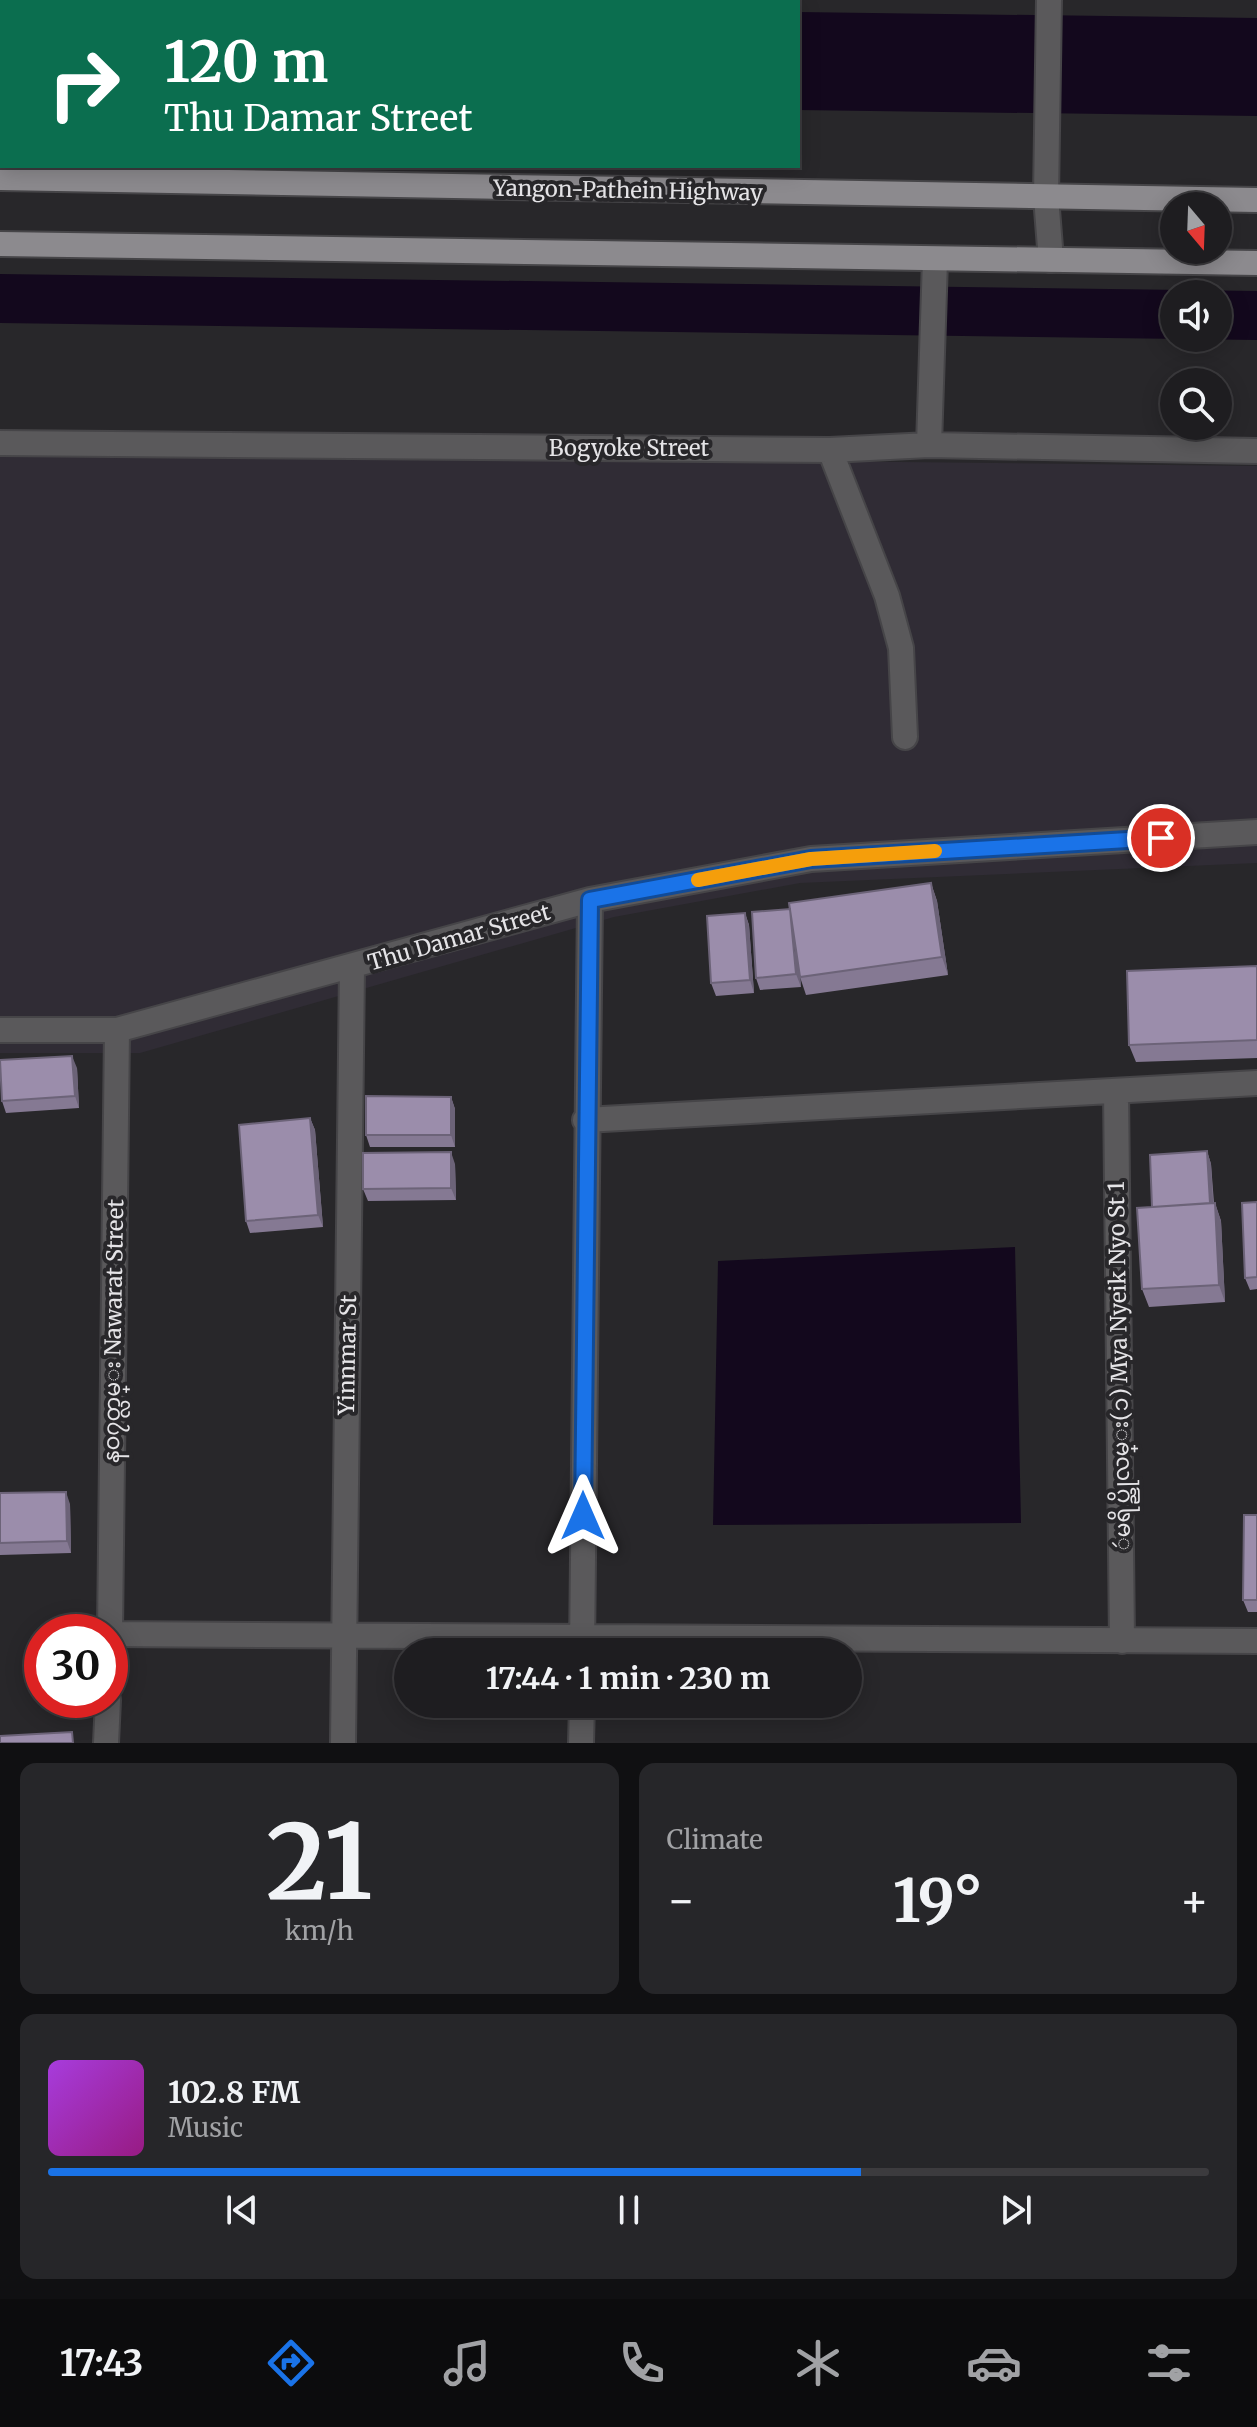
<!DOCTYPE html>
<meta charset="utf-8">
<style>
body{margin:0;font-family:Merriweather,"Noto Sans Myanmar",serif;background:#262629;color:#f1f3f6;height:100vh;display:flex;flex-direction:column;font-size:30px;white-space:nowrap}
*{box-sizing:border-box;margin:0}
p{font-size:26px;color:#a1a2a5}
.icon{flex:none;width:44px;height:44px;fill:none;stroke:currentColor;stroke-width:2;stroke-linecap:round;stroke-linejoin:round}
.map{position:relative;height:1743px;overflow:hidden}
.side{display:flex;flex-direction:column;gap:20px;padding:20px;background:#101012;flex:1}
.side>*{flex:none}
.guide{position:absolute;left:0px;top:0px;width:800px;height:168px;box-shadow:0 4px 20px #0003,0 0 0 2px #3c3b3e;background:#0b6e4f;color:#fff;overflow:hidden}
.needle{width:52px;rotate:161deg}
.buttons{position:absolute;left:1160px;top:192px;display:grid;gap:16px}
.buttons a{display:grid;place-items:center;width:72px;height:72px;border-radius:50%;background:#1e1d20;box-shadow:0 4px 20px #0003,0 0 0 2px #3c3b3e;font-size:40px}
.speed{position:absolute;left:24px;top:1614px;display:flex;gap:16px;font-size:40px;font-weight:700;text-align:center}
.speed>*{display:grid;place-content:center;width:104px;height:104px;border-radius:50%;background:#1e1d20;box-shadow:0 4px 20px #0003,0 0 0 2px #3c3b3e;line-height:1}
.speed .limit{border:12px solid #d22;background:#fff;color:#111}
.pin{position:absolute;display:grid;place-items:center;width:68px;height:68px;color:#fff;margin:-34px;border:4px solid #fff;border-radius:50%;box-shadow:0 2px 8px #0007}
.me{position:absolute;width:88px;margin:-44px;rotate:0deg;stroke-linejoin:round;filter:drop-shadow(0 0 6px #0008)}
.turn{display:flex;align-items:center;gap:28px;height:168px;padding:0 32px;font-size:36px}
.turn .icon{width:104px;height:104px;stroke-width:2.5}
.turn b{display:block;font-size:56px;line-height:68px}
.big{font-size:60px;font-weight:700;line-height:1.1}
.side .tile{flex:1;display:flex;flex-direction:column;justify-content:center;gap:12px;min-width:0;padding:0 28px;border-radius:16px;background:#262629}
.side .dial{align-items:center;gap:0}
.dial b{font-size:104px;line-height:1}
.song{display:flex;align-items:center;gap:24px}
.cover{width:96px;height:96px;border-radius:12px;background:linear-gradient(135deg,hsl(280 70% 55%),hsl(310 70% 35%))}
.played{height:8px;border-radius:4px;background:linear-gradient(90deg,#1a73e8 70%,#3c3b3e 70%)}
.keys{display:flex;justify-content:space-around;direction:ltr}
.heat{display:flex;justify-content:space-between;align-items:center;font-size:44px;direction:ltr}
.side .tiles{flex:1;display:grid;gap:20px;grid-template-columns:1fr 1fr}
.tile:last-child{grid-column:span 2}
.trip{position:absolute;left:394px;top:1638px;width:468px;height:80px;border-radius:40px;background:#1e1d20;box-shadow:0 4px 20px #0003,0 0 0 2px #3c3b3e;font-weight:700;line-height:80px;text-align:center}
.menu{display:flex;height:128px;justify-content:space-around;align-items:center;background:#0c0c0d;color:#a1a2a5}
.menu .icon{width:56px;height:56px}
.menu .active{color:#1a73e8}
.menu b{font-size:36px;color:#f1f3f6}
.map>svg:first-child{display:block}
.built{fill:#302c35}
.water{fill:#13081d;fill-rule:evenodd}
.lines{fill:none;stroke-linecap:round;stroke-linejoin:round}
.minor-casing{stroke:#464548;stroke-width:28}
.major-casing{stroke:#464548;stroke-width:28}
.minor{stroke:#5a595b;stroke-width:24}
.major{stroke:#8c8a8e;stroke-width:24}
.wall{fill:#857993}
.shaded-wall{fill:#6c6378}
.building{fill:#9b8dab;stroke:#6c6378;stroke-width:2}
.route-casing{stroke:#114b97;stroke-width:20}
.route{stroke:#1a73e8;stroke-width:14}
.slow{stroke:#f59e0b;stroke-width:14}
.labels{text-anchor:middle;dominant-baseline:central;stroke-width:8;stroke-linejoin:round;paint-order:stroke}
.street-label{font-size:22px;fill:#e5e4e7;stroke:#28272a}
</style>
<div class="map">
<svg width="1257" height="1743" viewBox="0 0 1257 1743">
<rect width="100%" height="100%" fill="#28272a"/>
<path class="built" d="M0,452L1257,466V863L800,883L614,917L140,1053H0Z"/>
<path class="water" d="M798,12L1257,18V116L798,110Z
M0,274L1257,291V340L0,323ZM1174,294H1218V338H1174Z
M1015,1247L1021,1523L713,1525L718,1261Z"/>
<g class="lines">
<defs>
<path id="minor" d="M1049,0L1046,197L1051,260
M0,443L830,450L929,445L1257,451
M929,445L935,260
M830,450L887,596L901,648L905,737
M0,1030H117L590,900L811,859L1257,832
M1116,1091L1122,1641
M585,1120L1257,1083
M110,1632L117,1030
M110,1634L1257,1641
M582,1652L590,900
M106,1743L108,1700
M343,1743L352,967
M581,1743L582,1704"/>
<path id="major" d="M0,178L1257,200
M0,244L1257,263"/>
</defs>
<use href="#minor" class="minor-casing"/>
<use href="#major" class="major-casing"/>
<use href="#minor" class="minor"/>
<use href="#major" class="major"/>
</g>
<path class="wall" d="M931,883L937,901L948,975L806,995L800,977L801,987L760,990L756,978Z
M745,913L749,925L754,993L716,996L711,983Z
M1257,966V1058L1136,1062L1129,1045Z
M77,1068L79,1108L6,1113L2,1101Z
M451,1097L455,1109V1147H370L366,1135Z
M310,1118L315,1130L323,1227L250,1233L246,1221Z
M1207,1151L1211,1164L1214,1203H1215L1221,1221L1225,1302L1149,1307L1142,1289Z
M455,1164L456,1200L368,1201L363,1189Z
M1257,1202V1289L1250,1290L1245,1278Z
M0,1493L70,1504L71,1553L0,1555Z
M1257,1515V1612H1248L1243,1600Z"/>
<path class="shaded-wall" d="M931,883L937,901L948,975L942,957Z
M792,909L796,921L801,987L796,974Z
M745,913L749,925L754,993L750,980Z
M72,1056L77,1068L79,1108L75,1096Z
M451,1097L455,1109V1147L451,1135Z
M310,1118L315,1130L323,1227L318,1215Z
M1207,1151L1211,1164L1214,1217L1210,1205Z
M451,1152L455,1164L456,1200L451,1188Z
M1215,1203L1221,1221L1225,1302L1219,1285Z
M66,1492L70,1504L71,1553L67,1541Z"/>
<path class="building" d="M931,883L942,957L800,977L789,903Z
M790,909L796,974L756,978L752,912Z
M745,913L750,980L711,983L707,916Z
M1257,966V1040L1129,1045L1127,971Z
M72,1056L75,1096L2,1101L0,1060Z
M366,1096L451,1097V1135H366Z
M310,1118L318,1215L246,1221L239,1125Z
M1207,1151L1210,1203L1152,1207L1150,1155Z
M451,1152V1188L363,1189V1153Z
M1257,1202V1277L1245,1278L1242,1203Z
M1215,1203L1219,1285L1142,1289L1137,1208Z
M66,1492L67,1541L0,1543V1493Z
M1244,1515H1257V1600H1243Z
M72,1732L73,1743H0V1736Z"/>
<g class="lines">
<defs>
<path id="route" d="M583,1516L590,900L811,859L1161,838"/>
</defs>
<use href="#route" class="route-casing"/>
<use href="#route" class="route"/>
<path class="slow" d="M698,880L811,859L935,851"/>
</g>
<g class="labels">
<g class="street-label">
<text transform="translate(628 190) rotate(1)">Yangon-Pathein Highway</text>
<text x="629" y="448">Bogyoke Street</text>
<text transform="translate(459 937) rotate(-16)">Thu Damar Street</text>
<text transform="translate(113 1331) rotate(-89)">နဝ၇တ္လမ္း Nawarat Street</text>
<text transform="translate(347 1355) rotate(-89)">Yinnmar St</text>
<text transform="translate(1119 1366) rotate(-91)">ဴမရိပ္ညိုလမ္း(၁) Mya Nyeik Nyo St 1</text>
</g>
</g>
</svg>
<div class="buttons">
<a><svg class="needle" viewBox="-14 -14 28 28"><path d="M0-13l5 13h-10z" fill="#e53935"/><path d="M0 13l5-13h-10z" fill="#a1a2a5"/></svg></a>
<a><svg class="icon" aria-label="sound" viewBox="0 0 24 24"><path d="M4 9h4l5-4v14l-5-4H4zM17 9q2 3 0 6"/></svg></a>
<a><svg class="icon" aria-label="search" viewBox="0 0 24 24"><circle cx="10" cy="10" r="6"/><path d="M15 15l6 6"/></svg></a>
</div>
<div class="speed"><div class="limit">30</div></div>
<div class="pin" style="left:1161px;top:838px;background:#d93025"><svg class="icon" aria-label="arrive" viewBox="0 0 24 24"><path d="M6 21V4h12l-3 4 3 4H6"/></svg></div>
<svg class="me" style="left:583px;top:1516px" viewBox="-20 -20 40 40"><path d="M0-17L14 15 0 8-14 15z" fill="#1a73e8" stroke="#fff" stroke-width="4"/></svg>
<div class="trip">17:44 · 1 min · 230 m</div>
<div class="guide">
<div class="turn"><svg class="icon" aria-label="right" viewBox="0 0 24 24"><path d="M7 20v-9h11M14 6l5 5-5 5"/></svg><div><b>120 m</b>Thu Damar Street</div></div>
</div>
</div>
<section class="side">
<div class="tiles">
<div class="tile dial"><b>21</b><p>km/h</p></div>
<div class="tile"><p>Climate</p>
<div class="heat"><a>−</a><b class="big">19°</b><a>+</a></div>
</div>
<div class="tile">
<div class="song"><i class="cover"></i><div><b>102.8 FM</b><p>Music</p></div></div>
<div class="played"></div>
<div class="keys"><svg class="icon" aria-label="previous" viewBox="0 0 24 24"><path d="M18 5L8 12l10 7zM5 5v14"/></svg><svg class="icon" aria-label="pause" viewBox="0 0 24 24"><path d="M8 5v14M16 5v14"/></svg><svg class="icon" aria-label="next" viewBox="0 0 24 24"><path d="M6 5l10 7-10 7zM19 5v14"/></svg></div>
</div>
</div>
</section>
<nav class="menu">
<b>17:43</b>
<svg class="icon active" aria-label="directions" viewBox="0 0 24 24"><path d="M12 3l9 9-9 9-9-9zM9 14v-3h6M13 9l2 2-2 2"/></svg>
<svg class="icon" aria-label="music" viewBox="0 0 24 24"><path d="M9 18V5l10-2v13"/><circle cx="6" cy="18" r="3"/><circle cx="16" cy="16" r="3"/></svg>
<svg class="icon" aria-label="phone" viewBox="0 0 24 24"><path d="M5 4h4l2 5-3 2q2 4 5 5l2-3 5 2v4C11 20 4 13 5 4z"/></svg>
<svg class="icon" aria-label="climate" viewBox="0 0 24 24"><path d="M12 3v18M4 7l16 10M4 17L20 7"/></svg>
<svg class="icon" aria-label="car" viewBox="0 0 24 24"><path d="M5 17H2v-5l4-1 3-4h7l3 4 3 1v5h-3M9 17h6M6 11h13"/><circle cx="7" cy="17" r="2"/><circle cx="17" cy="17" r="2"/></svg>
<svg class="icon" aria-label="filters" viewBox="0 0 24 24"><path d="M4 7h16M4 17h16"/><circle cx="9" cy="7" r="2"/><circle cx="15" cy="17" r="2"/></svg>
</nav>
